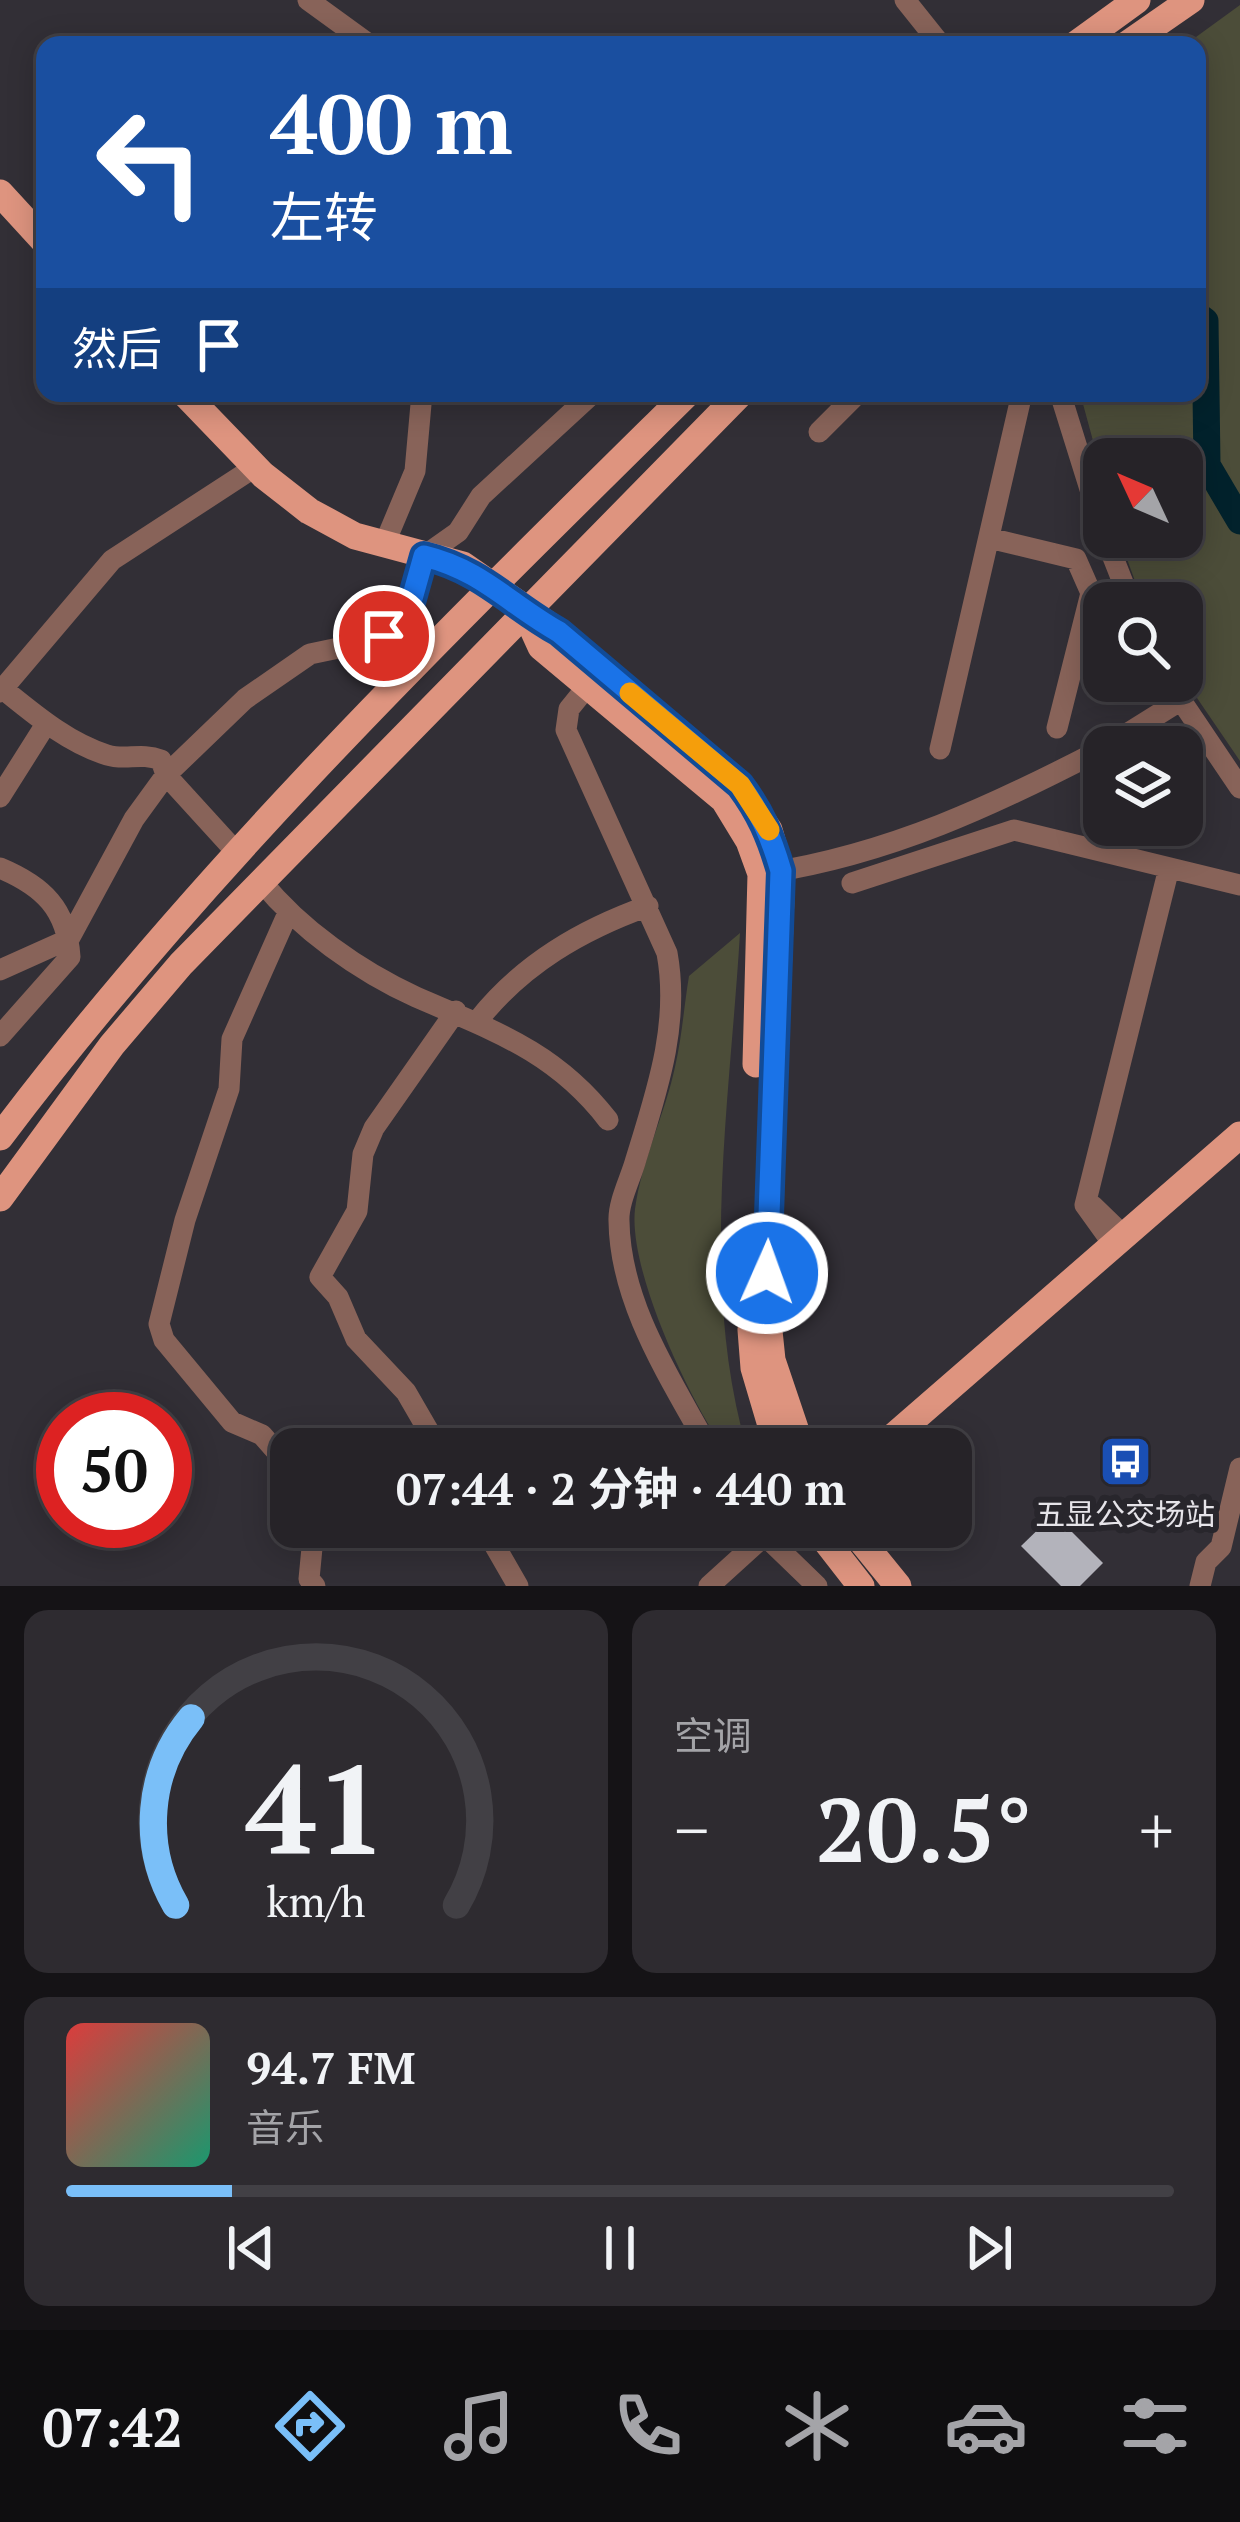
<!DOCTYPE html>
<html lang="zh">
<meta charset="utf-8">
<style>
body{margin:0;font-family:"PT Serif","Noto Sans SC",serif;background:#2e2b30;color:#f1f3f6;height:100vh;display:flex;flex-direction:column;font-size:45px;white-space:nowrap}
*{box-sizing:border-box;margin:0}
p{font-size:39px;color:#a4a4a8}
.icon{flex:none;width:66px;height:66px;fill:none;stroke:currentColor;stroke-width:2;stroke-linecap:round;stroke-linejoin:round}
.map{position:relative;height:1586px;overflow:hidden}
.sheet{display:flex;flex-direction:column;gap:24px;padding:24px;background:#151316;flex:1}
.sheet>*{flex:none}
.top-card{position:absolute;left:36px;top:36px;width:1170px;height:366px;border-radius:24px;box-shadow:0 6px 30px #0003,0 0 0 3px #424045;background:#1a4fa0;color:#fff;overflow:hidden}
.needle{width:78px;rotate:314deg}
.controls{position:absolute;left:1083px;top:438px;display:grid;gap:24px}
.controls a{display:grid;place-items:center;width:120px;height:120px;border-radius:24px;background:#262328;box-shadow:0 6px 30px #0003,0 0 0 3px #424045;font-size:60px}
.speed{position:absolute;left:36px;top:1392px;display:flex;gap:24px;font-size:60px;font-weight:700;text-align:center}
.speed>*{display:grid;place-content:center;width:156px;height:156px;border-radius:50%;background:#262328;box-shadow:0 6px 30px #0003,0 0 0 3px #424045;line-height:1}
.speed .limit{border:18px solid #d22;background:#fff;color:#111}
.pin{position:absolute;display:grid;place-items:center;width:102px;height:102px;color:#fff;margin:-51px;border:6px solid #fff;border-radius:50%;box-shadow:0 3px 12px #0007}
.me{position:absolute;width:132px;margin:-66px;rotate:2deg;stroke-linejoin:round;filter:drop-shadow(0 0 9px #0008)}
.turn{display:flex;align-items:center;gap:42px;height:252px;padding:0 36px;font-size:54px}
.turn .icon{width:156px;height:156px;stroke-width:2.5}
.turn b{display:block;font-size:84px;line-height:102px}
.then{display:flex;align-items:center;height:114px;padding:0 36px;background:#0003;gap:24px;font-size:45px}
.big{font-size:90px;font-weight:700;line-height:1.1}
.sheet .card{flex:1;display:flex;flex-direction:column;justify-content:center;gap:18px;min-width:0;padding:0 42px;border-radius:24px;background:#2e2b30}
.sheet .dial{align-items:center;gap:0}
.dial svg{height:312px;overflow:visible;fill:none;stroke:#424045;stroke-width:7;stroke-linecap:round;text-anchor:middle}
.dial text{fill:#f1f3f6;stroke:none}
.song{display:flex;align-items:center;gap:36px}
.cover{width:144px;height:144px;border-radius:18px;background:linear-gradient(135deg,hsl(0 70% 55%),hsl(160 70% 35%))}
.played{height:12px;border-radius:6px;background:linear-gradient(90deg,#7abff8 15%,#424045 15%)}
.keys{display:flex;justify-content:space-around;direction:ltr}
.heat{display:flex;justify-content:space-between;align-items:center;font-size:66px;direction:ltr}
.sheet .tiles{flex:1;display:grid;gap:24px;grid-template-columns:1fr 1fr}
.card:last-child{grid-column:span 2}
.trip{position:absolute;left:270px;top:1428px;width:702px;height:120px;border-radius:24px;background:#262328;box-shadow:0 6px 30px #0003,0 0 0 3px #424045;font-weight:700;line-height:120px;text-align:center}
.dock{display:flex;height:192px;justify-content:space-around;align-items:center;background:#0f0e10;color:#a4a4a8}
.dock .icon{width:84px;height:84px}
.dock .current{color:#7abff8}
.dock b{font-size:54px;color:#f1f3f6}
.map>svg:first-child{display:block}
.green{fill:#4c4d39}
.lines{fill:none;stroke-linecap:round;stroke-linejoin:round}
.river{stroke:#02222c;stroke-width:27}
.building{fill:#b3b3bb}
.minor{stroke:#886359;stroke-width:21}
.major{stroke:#de947f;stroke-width:27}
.route-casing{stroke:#114b97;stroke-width:30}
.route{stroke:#1a73e8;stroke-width:21}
.slow{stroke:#f59e0b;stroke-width:21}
.labels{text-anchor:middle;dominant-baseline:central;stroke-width:12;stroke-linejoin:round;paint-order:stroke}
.poi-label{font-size:30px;fill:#e6e4e9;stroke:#28262c}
</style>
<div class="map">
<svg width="1240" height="1586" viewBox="0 0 1240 1586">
<rect width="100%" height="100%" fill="#322f36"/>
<path class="green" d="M1240,5V761L1182,676V603H1143L1119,537H1182V459H1104V481L1080,393H1197V45H1185Z
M740,933C730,1102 699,1285 747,1449H724C689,1399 628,1270 635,1209C641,1162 665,1114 675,1067C682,1037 684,1006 689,976Z"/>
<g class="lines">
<path class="river" d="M1197,315L1205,321L1207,465L1240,521"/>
</g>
<path class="building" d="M1054,1514L1103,1563L1080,1586H1061L1021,1546Z"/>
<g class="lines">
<path class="minor" d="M308,0L370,45
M905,0L941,45
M1060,393L1104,534
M819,432L858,393
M1105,537L1131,603
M989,538L1076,559L1091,593L1057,728
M384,545L415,471L422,393
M1168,681L1240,788
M586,688L569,709L566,730L667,953C680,1024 657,1091 636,1159C631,1178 618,1202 619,1221C620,1304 671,1379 709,1449
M3,689C34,714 68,743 107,755C126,761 140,752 161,760L166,775L238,854
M0,692L112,560L255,467
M1106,747L1178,702
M940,749L1020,402L1017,393
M0,797L46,724
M0,868C43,886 67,909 70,957L0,1036
M767,873C890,854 995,805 1104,748
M261,881C300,929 359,971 416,997C492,1030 555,1051 608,1120
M852,883L1014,830L1240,885
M288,913L232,1039L229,1089L185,1220L159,1324L164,1340L232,1422L262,1435L291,1468
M0,970L69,939L134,819L166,775L245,699L310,654L372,641L408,613L424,556L458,532L481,496L593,393
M479,1019C523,964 581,930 648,906
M1085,1205L1169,868
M1113,1244L1085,1205L1093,1206L1124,1236
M439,1449L406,1392L356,1339L338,1297L320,1277L357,1211L363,1154L374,1128L456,1011
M314,1527L309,1579L315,1586
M484,1527L518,1586
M756,1527L817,1586
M709,1586L763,1537
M1200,1586L1206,1562L1221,1547L1240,1468"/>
<path class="major" d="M1075,45L1137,0
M1126,45L1191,0
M0,193L45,242
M184,393L263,475L309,511L355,536L463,565L559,632L739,785L769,830L781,871V896L766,1302L772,1360L802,1449
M526,614L541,647L724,800L749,841L761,874L756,1064
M0,1137C203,868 448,630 688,393
M0,1198L112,1045L181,964L741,393
M751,1330L754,1368L778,1449
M879,1449L1240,1135
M815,1527L861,1586
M850,1527L898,1586"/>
</g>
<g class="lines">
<defs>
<path id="route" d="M384,636L408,613L424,556C482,570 509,604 559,632L740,785C761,813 771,837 781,871L767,1273"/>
</defs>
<use href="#route" class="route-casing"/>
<use href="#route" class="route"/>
<path class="slow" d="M630,693L740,785L769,830"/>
</g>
<defs>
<symbol id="bus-square" viewBox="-11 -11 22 22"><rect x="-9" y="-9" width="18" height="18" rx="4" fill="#1a4fb4" stroke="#28262c"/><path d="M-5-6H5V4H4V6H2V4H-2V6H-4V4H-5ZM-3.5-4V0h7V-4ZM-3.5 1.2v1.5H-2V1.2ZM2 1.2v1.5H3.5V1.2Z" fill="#fff"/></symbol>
</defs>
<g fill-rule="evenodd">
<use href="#bus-square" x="1096" y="1432" width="59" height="59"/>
</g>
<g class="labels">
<g class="poi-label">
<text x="1125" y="1514">五显公交场站</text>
</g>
</g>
</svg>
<div class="controls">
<a><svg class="needle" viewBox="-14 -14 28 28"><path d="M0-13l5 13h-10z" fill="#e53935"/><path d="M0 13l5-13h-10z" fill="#a4a4a8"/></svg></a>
<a><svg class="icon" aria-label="search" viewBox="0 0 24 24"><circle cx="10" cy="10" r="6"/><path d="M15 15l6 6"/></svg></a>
<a><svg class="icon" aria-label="layers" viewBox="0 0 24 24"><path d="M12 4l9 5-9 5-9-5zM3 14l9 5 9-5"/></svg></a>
</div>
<div class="speed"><div class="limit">50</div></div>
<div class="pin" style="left:384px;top:636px;background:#d93025"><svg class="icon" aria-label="arrive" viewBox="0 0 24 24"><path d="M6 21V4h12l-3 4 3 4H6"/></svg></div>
<svg class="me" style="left:767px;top:1273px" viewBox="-20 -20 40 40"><circle r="17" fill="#1a73e8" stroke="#fff" stroke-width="3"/><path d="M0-11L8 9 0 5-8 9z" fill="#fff"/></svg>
<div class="trip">07:44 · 2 分钟 · 440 m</div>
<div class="top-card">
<div class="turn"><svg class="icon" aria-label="left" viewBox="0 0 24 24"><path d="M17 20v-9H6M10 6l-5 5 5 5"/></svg><div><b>400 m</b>左转</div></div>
<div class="then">然后<svg class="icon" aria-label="arrive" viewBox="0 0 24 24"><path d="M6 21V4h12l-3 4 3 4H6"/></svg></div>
</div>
</div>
<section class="sheet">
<div class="tiles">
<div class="card dial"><svg viewBox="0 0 100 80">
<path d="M14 69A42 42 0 1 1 86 69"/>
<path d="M14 69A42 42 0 0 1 18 21" stroke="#7abff8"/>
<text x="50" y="56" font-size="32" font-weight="700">41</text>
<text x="50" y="72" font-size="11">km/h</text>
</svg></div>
<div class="card"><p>空调</p>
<div class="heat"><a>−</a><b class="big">20.5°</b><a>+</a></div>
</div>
<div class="card">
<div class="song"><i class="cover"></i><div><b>94.7 FM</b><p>音乐</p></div></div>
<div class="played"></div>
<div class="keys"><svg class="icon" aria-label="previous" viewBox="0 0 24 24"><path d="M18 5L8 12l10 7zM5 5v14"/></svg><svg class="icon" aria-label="pause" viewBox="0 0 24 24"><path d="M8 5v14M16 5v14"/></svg><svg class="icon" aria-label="next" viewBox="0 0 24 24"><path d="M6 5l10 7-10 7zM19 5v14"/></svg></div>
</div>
</div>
</section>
<nav class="dock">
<b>07:42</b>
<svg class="icon current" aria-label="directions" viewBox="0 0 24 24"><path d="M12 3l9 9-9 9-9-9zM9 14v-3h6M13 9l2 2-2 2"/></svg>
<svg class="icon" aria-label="music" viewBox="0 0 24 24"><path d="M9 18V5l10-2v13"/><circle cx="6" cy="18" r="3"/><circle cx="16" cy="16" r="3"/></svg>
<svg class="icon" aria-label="phone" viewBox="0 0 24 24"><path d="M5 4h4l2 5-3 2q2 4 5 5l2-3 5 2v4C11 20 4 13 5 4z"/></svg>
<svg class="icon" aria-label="climate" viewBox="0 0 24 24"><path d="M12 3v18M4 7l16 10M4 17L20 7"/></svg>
<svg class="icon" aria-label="car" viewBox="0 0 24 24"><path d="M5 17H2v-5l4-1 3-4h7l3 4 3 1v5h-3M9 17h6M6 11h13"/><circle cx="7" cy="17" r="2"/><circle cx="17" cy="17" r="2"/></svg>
<svg class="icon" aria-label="filters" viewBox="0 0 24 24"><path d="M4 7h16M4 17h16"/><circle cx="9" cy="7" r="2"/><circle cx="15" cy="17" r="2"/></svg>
</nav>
